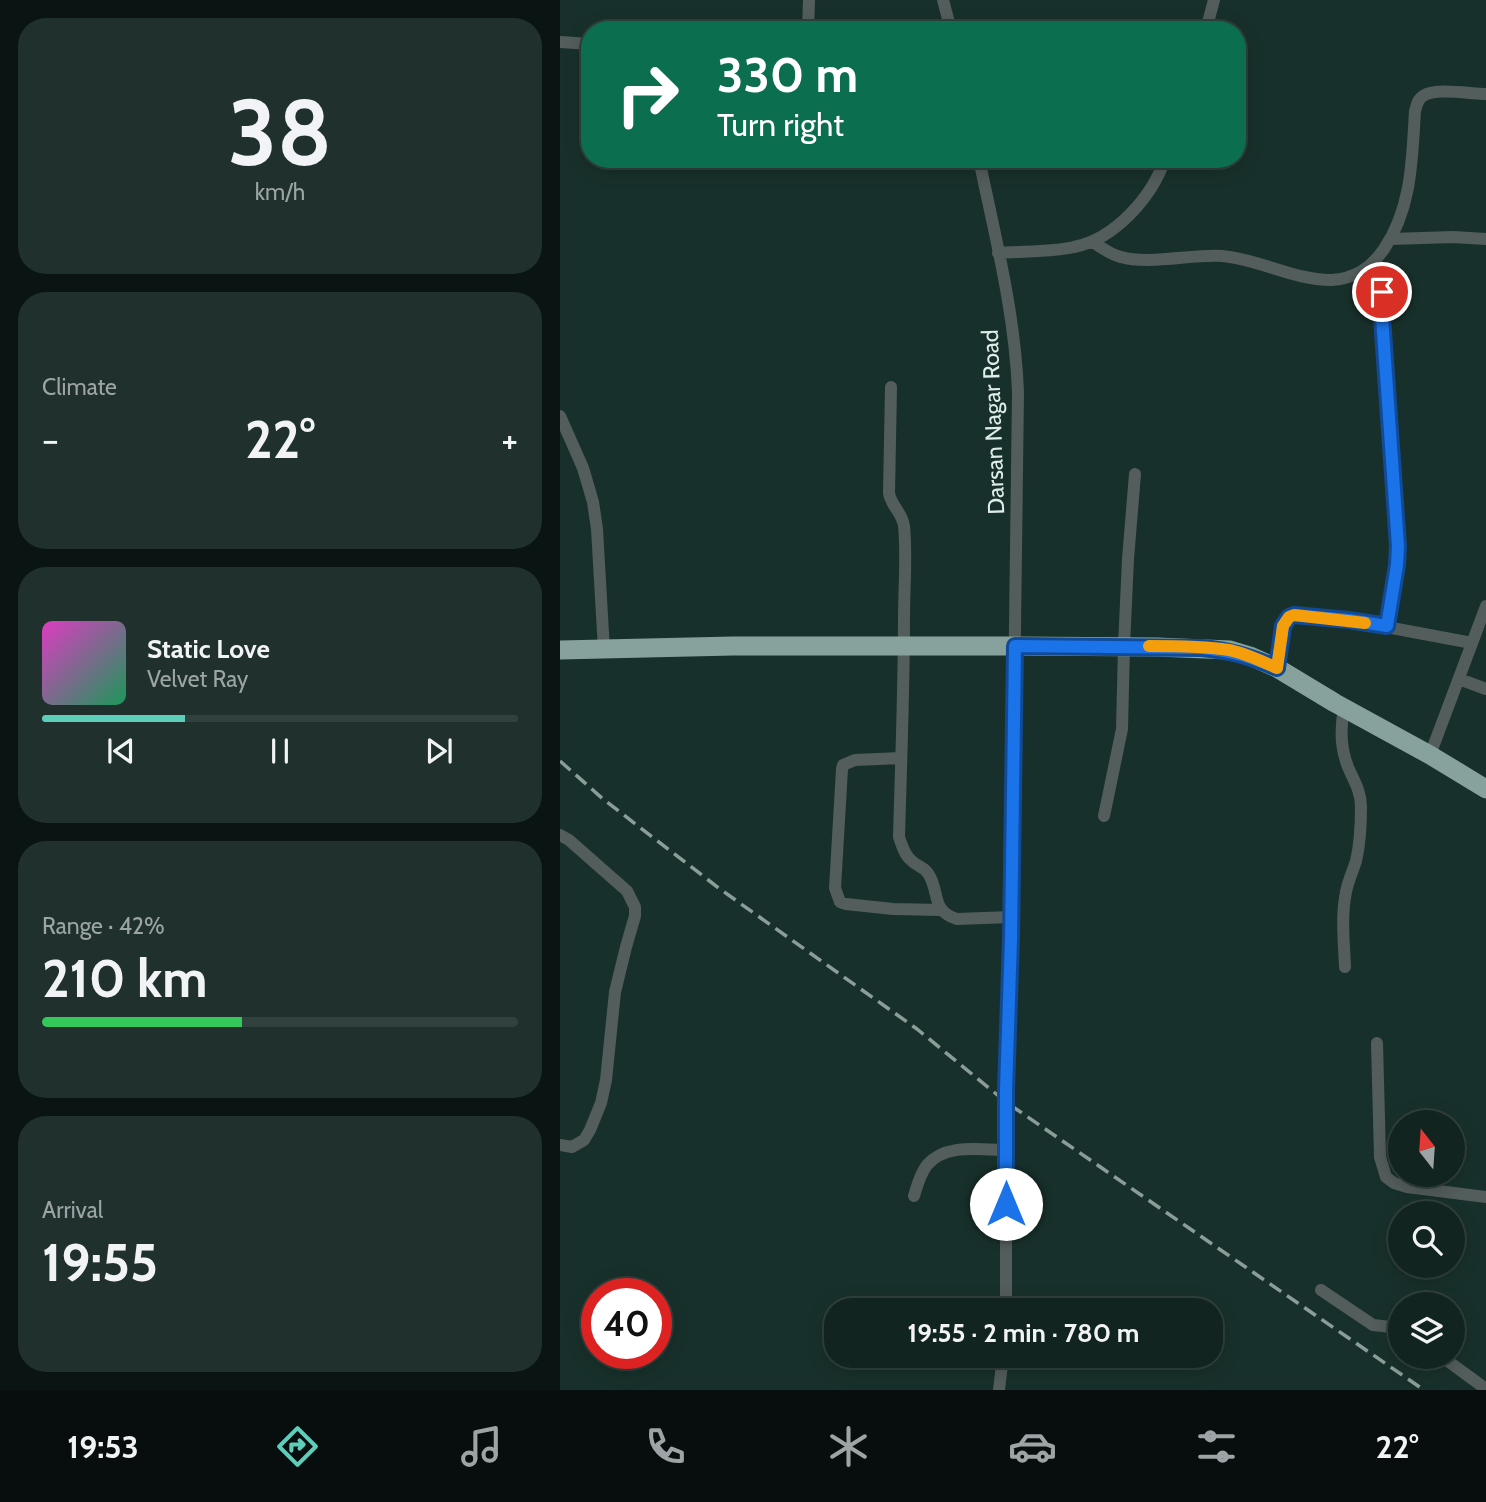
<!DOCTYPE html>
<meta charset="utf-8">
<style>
body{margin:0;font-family:Cabin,sans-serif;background:#1f302d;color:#f1f3f6;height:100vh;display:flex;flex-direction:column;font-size:26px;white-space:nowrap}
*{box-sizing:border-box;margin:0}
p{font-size:23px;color:#9ca4a5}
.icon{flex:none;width:38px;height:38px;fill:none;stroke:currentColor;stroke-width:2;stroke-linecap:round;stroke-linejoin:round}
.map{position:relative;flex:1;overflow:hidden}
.drawer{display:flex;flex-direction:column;gap:18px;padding:18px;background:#0a1412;width:560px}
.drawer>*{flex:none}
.top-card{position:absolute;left:21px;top:21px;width:665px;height:147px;border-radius:28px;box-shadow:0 4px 18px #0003,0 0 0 2px #31413e;background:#0b6e4f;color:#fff;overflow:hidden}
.needle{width:46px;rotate:343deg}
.tools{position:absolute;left:828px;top:1110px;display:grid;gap:14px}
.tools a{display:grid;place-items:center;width:77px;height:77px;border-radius:50%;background:#122420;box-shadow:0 4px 18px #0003,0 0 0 2px #31413e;font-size:35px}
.speed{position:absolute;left:21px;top:1278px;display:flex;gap:14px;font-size:35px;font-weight:700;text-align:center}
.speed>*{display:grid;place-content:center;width:91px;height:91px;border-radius:50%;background:#122420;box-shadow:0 4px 18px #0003,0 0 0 2px #31413e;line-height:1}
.speed .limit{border:10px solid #d22;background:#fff;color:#111}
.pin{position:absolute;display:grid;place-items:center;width:60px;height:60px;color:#fff;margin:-30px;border:4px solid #fff;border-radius:50%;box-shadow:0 2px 7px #0007}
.me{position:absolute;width:77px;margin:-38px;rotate:0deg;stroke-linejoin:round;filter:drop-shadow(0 0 5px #0008)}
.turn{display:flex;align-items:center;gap:24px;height:147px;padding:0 21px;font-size:32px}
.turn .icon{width:91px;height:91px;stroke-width:2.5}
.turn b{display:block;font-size:49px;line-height:60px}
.big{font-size:52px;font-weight:700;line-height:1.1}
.drawer .widget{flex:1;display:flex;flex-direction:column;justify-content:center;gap:10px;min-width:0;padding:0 24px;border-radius:28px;background:#1f302d}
.drawer .dial{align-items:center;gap:0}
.dial b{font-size:91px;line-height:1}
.song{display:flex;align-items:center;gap:21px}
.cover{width:84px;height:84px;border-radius:10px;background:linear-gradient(135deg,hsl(310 70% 55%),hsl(150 70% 35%))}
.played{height:7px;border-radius:4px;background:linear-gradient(90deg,#5dceba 30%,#31413e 30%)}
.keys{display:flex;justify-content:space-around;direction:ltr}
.heat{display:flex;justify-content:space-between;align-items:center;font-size:38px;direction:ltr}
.charge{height:10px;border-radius:5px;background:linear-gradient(90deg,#34c759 42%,#31413e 0)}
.trip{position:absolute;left:264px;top:1298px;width:399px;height:70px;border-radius:28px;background:#122420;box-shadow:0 4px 18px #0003,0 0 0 2px #31413e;font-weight:700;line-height:70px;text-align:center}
.tab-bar{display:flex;height:112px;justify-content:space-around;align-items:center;background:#070e0d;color:#9ca4a5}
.tab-bar .icon{width:49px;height:49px}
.tab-bar .active{color:#5dceba}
.tab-bar b{font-size:32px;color:#f1f3f6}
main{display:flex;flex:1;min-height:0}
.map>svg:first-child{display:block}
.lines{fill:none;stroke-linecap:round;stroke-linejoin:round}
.minor{stroke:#535d5b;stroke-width:12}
.highway{stroke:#87a29c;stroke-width:19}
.rail{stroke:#8b9d99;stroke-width:3.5;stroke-dasharray:14 7;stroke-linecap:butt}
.route-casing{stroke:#114b97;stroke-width:18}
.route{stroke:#1a73e8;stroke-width:12}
.slow{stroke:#f59e0b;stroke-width:12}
.labels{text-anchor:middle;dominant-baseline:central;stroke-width:7;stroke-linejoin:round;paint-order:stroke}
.street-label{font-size:23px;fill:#dfede9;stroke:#18302b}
</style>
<main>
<section class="drawer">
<div class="widget dial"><b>38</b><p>km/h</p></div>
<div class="widget"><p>Climate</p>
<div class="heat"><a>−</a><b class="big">22°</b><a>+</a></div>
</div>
<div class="widget">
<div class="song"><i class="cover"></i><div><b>Static Love</b><p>Velvet Ray</p></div></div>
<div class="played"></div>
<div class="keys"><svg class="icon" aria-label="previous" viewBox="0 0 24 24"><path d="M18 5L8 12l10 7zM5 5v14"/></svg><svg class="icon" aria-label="pause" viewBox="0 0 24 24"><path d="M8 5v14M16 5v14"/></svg><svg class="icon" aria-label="next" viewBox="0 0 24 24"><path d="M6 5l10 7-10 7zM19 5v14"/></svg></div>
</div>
<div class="widget"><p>Range · 42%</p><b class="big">210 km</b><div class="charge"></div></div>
<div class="widget"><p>Arrival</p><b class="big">19:55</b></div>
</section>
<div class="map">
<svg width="926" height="1390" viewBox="0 0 926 1390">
<rect width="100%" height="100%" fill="#18302b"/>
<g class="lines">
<path class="minor" d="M383,0L391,30
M248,30L249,0
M646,30L654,0
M0,42L30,44
M419,159C435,236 455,313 458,392L451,939L446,1090V1311
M831,239L893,237L926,239
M533,242C542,248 551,255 561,257C589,265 632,254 662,256C699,259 733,280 771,280C795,279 811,268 824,249C852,208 852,159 855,111C857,105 857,100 863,96C875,87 911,94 926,94
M438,253C462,251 492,252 514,247C555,239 592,197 605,159
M816,261L822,292V317L838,546L837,565L827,626
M331,387L329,493C331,506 342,512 344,526C347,555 344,587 344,617C344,690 341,763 339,837C342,845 344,855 352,861C358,867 365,867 369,875C380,893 371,911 397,919L451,917
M0,416L23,468L33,502L37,529L44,650
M717,668L723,626L729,617L734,615L789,620L912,643
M899,679L926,689
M784,709C780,729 780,747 788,767C794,781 801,791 801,807C801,824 800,844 796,861C793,871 788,881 786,892C781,916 784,943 785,967
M870,755L926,606
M341,758L295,760L283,765L282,769L275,888L280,902L286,904L333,909L381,910
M544,816L562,729L564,646L568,559L575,474
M0,835L9,840L67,891L75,907V916L66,947L55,992L46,1080L41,1103L30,1130L24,1140L12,1147L0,1145
M817,1043L820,1157L826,1177L834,1183L847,1187L926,1197
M354,1196C357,1186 360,1174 367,1165C386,1143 420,1150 446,1150
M761,1290L813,1325L840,1328
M881,1356L926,1389
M439,1390L443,1356"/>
<path class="highway" d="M0,650L173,646H455L597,647L670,650L690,656L717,668L775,703L870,755L926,789"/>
<path class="rail" d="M0,761L43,799L160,889L357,1029L446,1102L864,1390"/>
</g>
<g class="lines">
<defs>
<path id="route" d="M446,1204V1090L451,939L455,646L642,648C672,651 689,656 717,668L723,626L729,617L734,615L789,620L827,626L837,565L838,546L822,317V292"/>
</defs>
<use href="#route" class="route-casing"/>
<use href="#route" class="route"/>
<path class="slow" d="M589,646C615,646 643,646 669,650C685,653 701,661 717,668L723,626L729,617L734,615L805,623"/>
</g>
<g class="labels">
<g class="street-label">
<text transform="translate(433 422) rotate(-92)">Darsan Nagar Road</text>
</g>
</g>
</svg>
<div class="tools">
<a><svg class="needle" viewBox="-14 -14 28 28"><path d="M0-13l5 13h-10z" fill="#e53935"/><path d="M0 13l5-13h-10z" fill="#9ca4a5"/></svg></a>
<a><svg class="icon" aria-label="search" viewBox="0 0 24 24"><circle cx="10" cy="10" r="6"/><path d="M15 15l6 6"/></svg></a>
<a><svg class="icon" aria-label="layers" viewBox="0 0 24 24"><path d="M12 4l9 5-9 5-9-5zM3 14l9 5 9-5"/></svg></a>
</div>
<div class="speed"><div class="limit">40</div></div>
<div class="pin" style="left:822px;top:292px;background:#d93025"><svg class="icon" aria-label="arrive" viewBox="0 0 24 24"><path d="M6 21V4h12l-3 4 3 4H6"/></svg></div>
<svg class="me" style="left:446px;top:1204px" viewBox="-20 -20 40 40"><circle r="19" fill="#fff"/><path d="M0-13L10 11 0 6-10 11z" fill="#1a73e8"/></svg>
<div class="trip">19:55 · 2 min · 780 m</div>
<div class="top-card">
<div class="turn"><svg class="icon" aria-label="right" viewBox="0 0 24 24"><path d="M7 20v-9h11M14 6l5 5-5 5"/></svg><div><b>330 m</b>Turn right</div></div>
</div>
</div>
</main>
<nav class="tab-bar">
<b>19:53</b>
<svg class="icon active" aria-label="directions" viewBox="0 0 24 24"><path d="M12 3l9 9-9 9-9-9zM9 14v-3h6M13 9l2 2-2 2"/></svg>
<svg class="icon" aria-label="music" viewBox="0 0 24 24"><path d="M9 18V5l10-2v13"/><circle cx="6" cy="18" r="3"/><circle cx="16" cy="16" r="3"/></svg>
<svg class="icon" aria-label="phone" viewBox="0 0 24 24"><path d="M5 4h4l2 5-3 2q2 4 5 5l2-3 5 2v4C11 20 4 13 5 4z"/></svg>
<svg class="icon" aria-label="climate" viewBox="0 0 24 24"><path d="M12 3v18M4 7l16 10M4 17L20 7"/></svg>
<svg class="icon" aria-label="car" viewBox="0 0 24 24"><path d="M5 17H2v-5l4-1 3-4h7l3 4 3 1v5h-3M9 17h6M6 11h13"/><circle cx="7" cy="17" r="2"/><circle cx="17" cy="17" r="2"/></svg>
<svg class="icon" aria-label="filters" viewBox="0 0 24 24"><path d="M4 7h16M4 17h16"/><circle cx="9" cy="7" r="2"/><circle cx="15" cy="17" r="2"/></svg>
<b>22°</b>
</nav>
